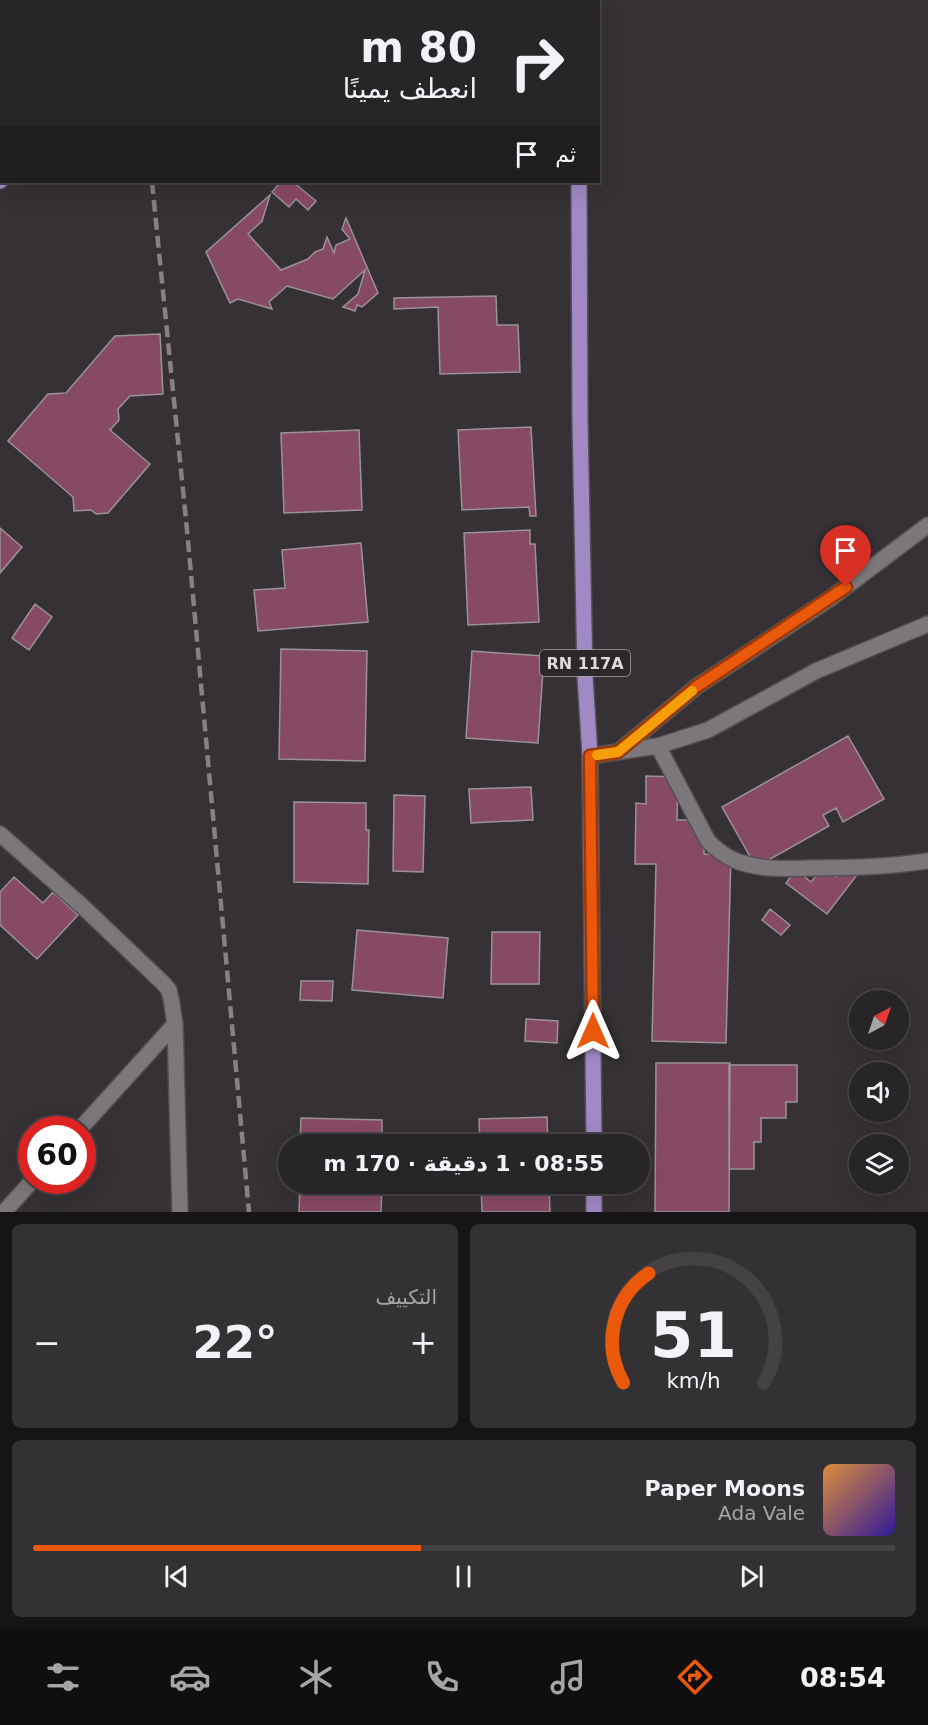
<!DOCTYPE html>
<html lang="ar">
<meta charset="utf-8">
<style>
body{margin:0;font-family:"DejaVu Sans",Vazirmatn,sans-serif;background:#343134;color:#f1f3f6;direction:rtl;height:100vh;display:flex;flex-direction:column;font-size:22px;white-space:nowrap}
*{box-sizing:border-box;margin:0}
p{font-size:20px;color:#a5a5a8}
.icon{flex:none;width:33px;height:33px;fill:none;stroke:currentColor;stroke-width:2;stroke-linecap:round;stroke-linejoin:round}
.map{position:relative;height:1212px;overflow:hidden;direction:ltr}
.drawer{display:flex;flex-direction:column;gap:12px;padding:12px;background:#161416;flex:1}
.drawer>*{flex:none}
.guide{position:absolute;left:0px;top:0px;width:600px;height:183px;box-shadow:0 6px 24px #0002,0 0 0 2px #444245;direction:rtl;background:#282528;color:#f1f3f6;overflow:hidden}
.needle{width:39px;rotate:40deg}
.fabs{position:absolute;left:849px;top:990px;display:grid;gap:12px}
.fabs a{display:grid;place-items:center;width:60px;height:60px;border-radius:50%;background:#282528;box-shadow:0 6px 24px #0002,0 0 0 2px #444245;font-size:30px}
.speed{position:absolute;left:18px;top:1116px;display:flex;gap:12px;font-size:30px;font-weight:700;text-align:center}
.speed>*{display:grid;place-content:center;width:78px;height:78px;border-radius:50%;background:#282528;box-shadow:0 6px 24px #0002,0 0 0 2px #444245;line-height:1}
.speed .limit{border:9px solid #d22;background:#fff;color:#111}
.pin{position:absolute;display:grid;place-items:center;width:51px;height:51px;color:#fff;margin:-62px -26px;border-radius:50% 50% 50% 0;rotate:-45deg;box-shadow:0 0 6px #0007}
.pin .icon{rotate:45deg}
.me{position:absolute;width:66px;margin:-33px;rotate:0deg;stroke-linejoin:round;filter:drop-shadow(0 0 4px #0008)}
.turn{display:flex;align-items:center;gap:21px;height:126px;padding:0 24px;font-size:27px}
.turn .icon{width:78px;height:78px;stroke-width:2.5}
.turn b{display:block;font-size:42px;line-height:51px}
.then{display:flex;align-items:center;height:57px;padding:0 24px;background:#0003;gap:12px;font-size:22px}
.big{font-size:45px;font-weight:700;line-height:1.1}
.drawer .card{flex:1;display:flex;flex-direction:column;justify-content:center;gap:9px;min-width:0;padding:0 21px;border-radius:9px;background:#343134}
.drawer .dial{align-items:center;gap:0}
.dial svg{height:156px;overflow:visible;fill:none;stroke:#444245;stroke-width:7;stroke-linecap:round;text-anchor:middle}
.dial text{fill:#f1f3f6;stroke:none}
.song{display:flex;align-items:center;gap:18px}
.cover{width:72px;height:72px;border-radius:9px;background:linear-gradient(135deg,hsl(30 70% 55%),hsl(250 70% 35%))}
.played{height:6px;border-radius:3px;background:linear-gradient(90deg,#ea580c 45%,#444245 45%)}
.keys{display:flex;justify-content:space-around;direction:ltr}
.heat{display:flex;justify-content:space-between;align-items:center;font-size:33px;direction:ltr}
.drawer .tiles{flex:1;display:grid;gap:12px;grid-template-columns:1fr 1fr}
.card:last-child{grid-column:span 2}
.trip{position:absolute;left:278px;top:1134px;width:372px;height:60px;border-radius:30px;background:#282528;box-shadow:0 6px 24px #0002,0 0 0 2px #444245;font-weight:700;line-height:60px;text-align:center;direction:rtl}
.menu{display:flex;height:96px;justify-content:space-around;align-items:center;background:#100f10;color:#a5a5a8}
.menu .icon{width:42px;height:42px}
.menu .on{color:#ea580c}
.menu b{font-size:27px;color:#f1f3f6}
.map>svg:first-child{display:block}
.building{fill:#874a65;stroke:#9a9396;stroke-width:1.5}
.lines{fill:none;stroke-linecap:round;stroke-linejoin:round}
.minor-casing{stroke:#534f53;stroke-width:18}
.primary-casing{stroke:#534f53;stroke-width:18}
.minor{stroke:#7b777b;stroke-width:15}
.primary{stroke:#a089c5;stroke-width:15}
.rail{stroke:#858185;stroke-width:4.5;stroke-dasharray:12 6;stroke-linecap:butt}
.route-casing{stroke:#983908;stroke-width:15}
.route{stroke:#ea580c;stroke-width:10}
.slow{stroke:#f59e0b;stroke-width:10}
.labels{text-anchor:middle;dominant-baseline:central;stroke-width:6;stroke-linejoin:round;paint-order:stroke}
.shield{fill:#2b272b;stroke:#a8a4a8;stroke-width:1.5}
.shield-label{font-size:16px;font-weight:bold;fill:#dddadd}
</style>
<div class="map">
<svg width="928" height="1212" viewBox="0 0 928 1212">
<rect width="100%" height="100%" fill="#353135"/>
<path class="building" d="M281,182H293L316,201L308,210L296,199L289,207L272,192Z
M270,195L262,221L248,234L281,270L308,259L315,252L323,249L327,237L334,253L336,245L350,239L342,229L346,218L378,293L362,307L357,305L355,311L343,307L358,294L365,270L333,299L287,286L269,302L272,309L238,299L230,303L206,252Z
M496,296L497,325H518L520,372L440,374L438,307L394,309V298Z
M160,334L163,394L130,396L118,409L119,420L110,430L150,464L108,513L96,514L91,510L74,511L73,497L8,441L48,394L66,393L115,336Z
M531,427L536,516H530L529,507L462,510L458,430Z
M359,430L362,510L284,513L281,433Z
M0,528L22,547L0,573Z
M530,530V544H535L539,622L468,625L464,533Z
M361,543L368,622L258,631L254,590L285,588L282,550Z
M35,604L52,617L29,650L12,638Z
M281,649L367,651L365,761L279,759Z
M472,651L544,656L538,743L466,738Z
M848,736L884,799L843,822L836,808L823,815L829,826L756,867L722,807Z
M646,776L678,777L677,820H705L704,854L731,855L726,1043L652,1041L656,864H635L636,803L646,804Z
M531,787L533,820L471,823L469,789Z
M394,795L425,796L423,872L393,871Z
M294,802L366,803V830H369L368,884L294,882Z
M844,865L857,875L827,914L786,883L796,870L811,882L823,867L836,877Z
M14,877L43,903L53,892L78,915L37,959L0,925V892Z
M770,909L790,925L781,935L762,920Z
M357,930L448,938L443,998L352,990Z
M492,932H540L539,984H491Z
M301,981H333L332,1001L300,1000Z
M526,1019L558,1021L557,1043L525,1041Z
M656,1063H730L729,1212H655Z
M729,1065H797V1102H786V1118H761V1142H754V1169H729Z
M547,1117L548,1144H480L479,1119Z
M301,1118L382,1120V1144H300Z
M300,1184H382L381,1212H299Z
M481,1184H549L550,1212H482Z"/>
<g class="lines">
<defs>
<path id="minor" d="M0,123H2
M658,746L708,841C716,849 723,855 734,860C758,870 786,869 812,868C851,868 890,867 928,861
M618,752L696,687L831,598L928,525
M590,756L658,746L708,730L816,671L928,624
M0,834L81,905L163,983L169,990L172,1004L175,1024L180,1212
M79,1130L175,1024
M4,1212L33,1180"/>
<path id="primary" d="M578,0V2
M145,2L146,0
M0,181L2,179
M579,182L580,421L585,676L590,756L594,1144
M594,1184V1212"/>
</defs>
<use href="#minor" class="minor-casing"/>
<use href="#primary" class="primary-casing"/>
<use href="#minor" class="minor"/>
<use href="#primary" class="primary"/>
<path class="rail" d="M134,0V2
M152,182L187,530L249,1212"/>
</g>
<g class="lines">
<defs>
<path id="route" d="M593,1031L590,756L618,752L696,687L846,587"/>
</defs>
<use href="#route" class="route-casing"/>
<use href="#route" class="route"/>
<path class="slow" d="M597,755L618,752L692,691"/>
</g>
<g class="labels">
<rect class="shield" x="540" y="650" width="90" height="26" rx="4.5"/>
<g class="shield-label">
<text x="585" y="663">RN 117A</text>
</g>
</g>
</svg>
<div class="fabs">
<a><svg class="needle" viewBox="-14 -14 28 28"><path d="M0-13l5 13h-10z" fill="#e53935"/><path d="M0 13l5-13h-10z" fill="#a5a5a8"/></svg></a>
<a><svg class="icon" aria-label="sound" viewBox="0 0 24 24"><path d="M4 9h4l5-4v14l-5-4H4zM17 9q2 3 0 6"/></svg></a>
<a><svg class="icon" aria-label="layers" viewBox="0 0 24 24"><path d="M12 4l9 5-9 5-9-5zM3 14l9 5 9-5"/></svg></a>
</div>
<div class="speed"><div class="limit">60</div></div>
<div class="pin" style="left:846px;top:587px;background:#d93025"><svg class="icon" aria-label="arrive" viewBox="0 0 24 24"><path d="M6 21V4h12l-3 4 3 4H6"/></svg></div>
<svg class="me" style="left:593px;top:1031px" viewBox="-20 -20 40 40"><path d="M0-17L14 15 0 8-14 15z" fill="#ea580c" stroke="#fff" stroke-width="4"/></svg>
<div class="trip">08:55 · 1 دقيقة · 170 m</div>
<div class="guide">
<div class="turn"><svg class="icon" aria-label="right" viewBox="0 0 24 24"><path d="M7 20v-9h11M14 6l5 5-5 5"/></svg><div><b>80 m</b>انعطف يمينًا</div></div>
<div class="then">ثم<svg class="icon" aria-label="arrive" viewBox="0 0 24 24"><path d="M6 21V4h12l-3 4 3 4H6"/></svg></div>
</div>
</div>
<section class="drawer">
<div class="tiles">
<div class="card dial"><svg viewBox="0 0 100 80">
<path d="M14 69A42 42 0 1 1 86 69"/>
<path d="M14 69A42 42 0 0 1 27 13" stroke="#ea580c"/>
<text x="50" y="56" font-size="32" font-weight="700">51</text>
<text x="50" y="72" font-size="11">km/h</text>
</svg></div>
<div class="card"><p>التكييف</p>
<div class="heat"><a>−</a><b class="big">22°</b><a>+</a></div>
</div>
<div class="card">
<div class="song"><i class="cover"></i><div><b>Paper Moons</b><p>Ada Vale</p></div></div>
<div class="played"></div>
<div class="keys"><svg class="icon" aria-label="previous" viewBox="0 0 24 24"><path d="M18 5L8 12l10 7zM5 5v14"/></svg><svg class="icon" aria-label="pause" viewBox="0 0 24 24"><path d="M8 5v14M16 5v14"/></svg><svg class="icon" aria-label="next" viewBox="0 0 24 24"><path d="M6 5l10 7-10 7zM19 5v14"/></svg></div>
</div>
</div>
</section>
<nav class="menu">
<b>08:54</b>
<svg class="icon on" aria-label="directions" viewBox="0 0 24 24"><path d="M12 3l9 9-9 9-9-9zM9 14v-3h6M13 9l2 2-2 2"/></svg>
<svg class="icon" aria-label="music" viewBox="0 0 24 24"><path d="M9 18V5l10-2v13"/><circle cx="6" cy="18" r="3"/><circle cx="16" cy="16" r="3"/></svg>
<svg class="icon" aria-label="phone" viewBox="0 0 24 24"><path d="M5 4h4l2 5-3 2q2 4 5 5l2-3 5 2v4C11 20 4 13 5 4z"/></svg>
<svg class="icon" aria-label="climate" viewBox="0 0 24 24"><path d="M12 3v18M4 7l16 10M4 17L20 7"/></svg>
<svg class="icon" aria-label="car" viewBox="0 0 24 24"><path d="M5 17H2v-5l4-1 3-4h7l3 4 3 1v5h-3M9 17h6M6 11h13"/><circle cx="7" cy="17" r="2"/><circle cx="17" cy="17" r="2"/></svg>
<svg class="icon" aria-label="filters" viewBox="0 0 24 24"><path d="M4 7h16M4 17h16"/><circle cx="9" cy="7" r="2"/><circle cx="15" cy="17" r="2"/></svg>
</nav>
